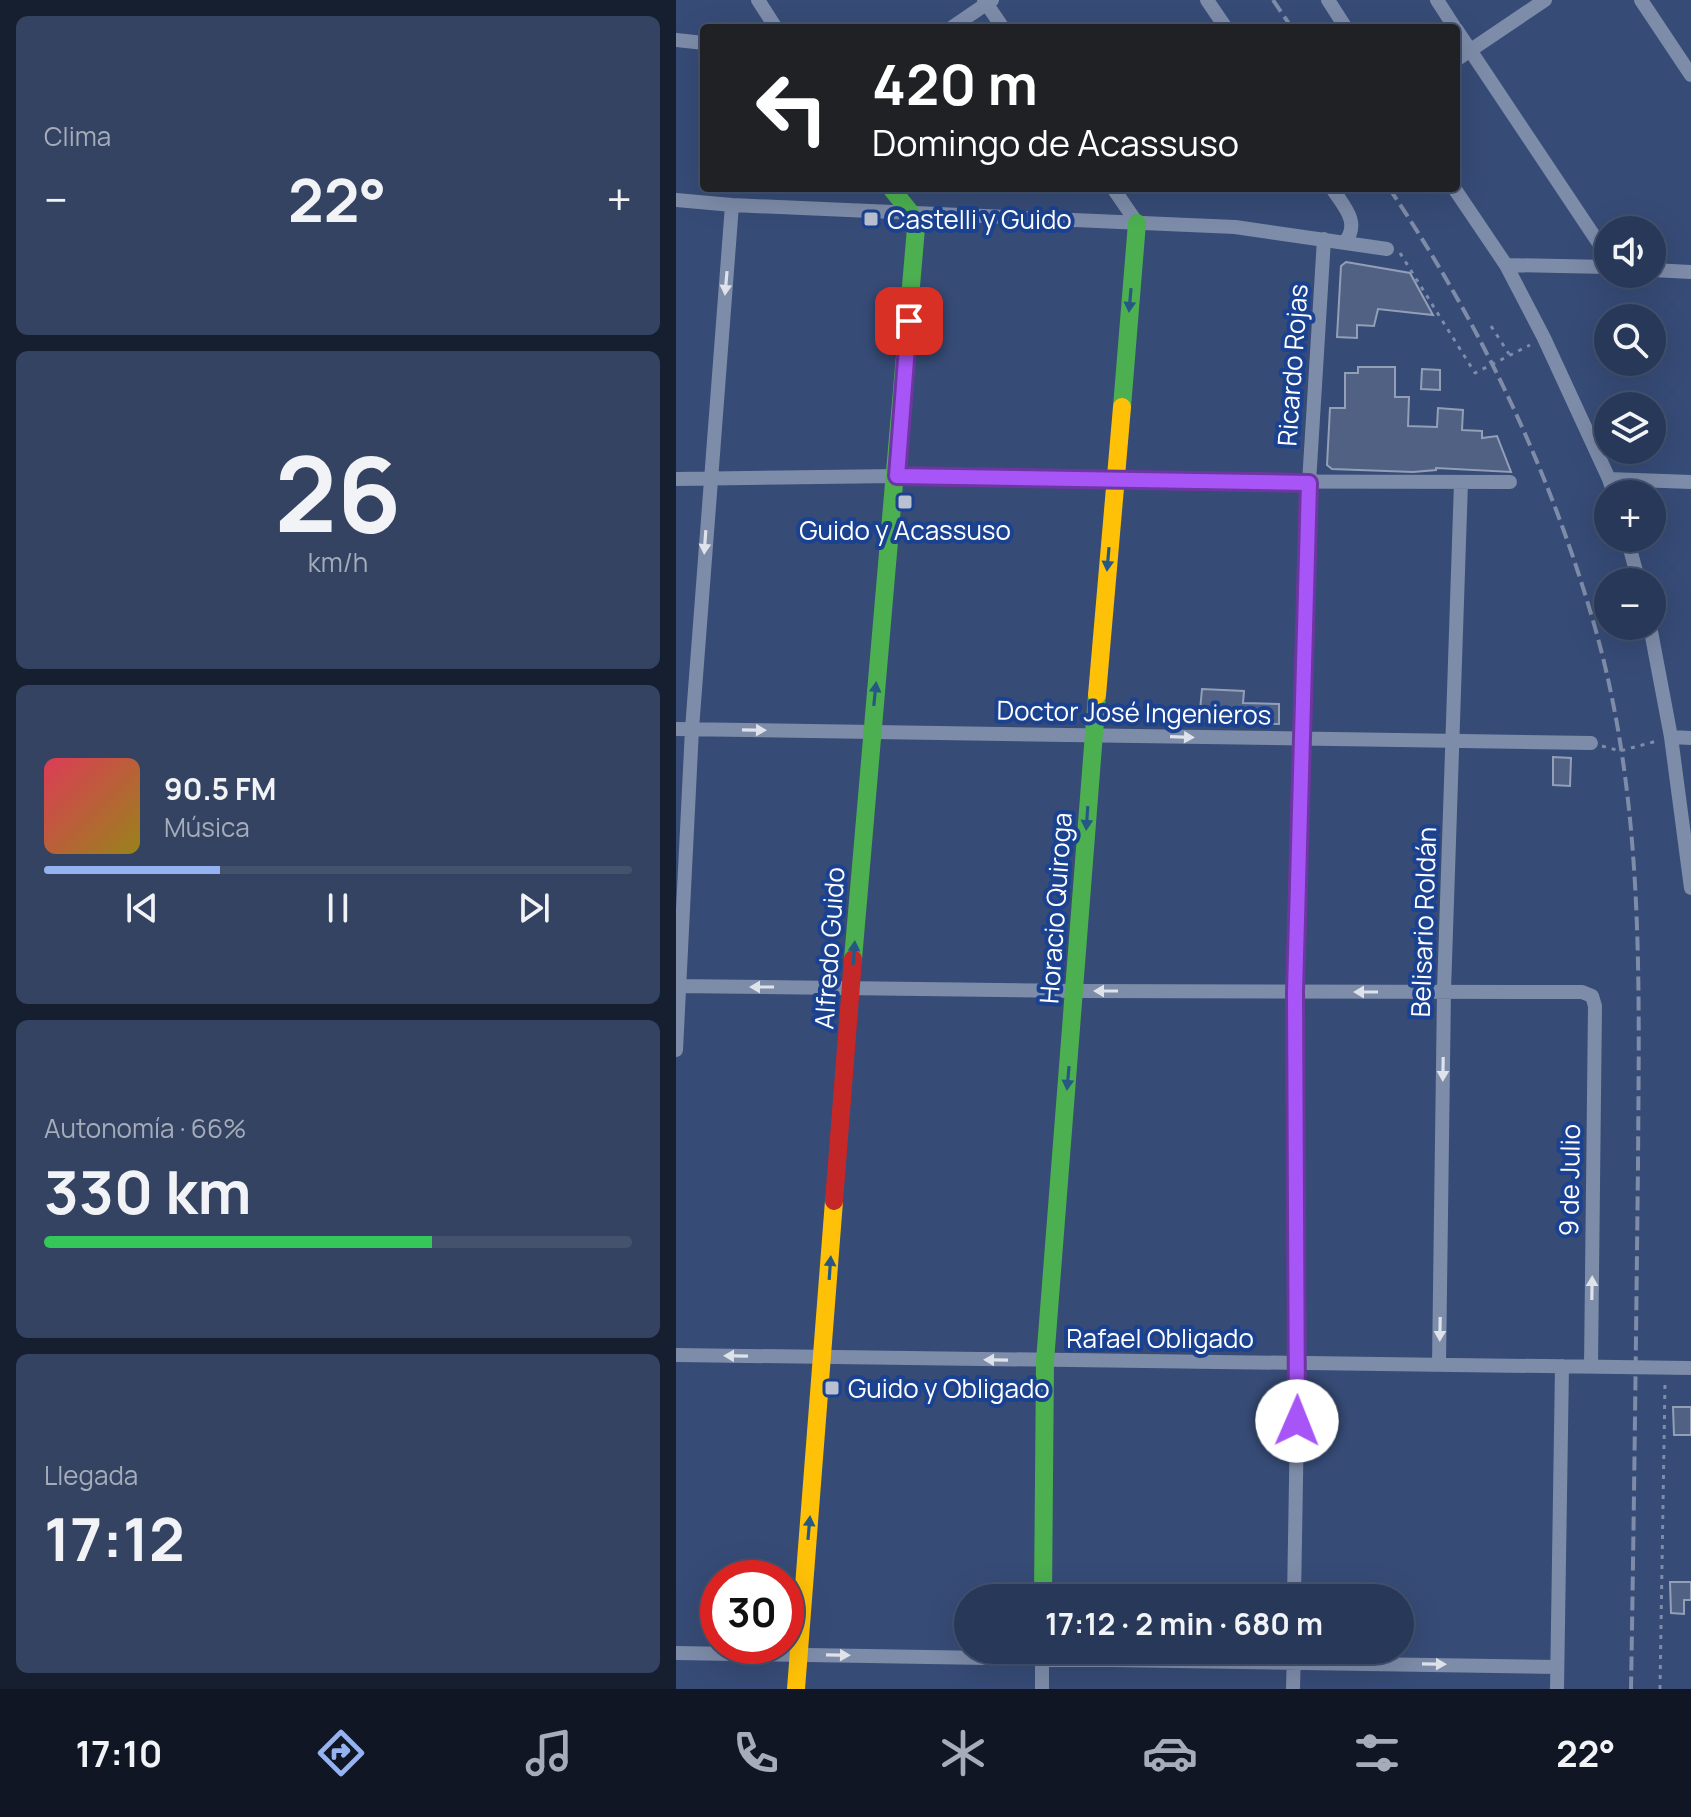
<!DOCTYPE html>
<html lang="es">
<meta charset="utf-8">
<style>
body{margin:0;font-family:Manrope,sans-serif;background:#344361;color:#f1f3f6;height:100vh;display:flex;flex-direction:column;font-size:30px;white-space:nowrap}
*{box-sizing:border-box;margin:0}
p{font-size:26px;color:#a5acba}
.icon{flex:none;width:44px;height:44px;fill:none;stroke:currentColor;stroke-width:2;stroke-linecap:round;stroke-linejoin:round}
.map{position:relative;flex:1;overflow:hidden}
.sheet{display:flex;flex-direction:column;gap:16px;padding:16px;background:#161f30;width:676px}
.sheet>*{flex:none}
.top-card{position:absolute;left:24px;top:24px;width:760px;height:168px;border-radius:8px;box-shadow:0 8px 32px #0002,0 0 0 2px #44526e;background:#202124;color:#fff;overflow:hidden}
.controls{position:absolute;left:918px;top:216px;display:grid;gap:16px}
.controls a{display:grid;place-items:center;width:72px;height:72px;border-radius:50%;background:#283858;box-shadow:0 8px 32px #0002,0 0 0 2px #44526e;font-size:40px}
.speed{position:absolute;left:24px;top:1560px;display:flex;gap:16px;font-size:40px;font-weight:700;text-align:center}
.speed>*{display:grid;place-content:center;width:104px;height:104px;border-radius:50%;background:#283858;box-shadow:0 8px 32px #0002,0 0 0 2px #44526e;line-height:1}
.speed .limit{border:12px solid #d22;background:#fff;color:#111}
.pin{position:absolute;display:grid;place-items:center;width:68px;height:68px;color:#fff;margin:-34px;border-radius:16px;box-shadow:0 4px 12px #0006}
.me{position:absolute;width:88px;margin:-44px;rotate:1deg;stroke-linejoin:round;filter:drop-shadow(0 0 6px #0008)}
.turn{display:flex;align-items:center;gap:28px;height:168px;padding:0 40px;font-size:36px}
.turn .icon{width:104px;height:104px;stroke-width:2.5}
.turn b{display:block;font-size:56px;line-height:68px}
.big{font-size:60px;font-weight:700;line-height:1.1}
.sheet .widget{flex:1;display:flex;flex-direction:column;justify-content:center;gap:12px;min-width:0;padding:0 28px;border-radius:12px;background:#344361}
.sheet .dial{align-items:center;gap:0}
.dial b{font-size:104px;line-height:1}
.song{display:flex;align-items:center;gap:24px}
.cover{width:96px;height:96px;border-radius:12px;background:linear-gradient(135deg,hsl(350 70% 55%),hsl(50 70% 35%))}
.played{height:8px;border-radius:4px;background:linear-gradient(90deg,#95b2f1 30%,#44526e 30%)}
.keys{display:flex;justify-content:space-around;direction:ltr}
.heat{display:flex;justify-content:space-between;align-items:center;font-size:44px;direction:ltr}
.charge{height:12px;border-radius:6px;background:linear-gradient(90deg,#34c759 66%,#44526e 0)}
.trip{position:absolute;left:278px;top:1584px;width:460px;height:80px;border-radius:40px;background:#283858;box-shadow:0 8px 32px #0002,0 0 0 2px #44526e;font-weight:700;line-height:80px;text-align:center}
.dock{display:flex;height:128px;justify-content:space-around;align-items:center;background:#101623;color:#a5acba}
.dock .icon{width:56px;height:56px}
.dock .active{color:#95b2f1}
.dock b{font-size:36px;color:#f1f3f6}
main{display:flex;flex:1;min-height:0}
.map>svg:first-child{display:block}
.building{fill:#506184;stroke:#929fb7;stroke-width:2}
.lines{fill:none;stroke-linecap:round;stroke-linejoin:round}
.path{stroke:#7d8ca9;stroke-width:3;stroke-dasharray:4 6;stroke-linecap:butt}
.street{stroke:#7d8ca9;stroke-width:14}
.fast{stroke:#4caf50;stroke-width:18}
.slow{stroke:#ffc107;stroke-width:18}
.jam{stroke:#c62828;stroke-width:18}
.rail{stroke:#7e8ca9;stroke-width:4;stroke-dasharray:14 6;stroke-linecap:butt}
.oneway{fill:#dee2ea}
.oneway2{fill:#255884}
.route-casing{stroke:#6d37a1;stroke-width:20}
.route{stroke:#a855f7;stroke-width:14}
.poi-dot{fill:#b9c0cf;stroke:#1b4291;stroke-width:3}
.labels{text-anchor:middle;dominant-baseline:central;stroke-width:8;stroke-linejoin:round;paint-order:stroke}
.poi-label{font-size:26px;fill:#fff;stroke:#1b4291;text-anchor:start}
.street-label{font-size:26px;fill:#fff;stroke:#1b4291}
</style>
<main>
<section class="sheet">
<div class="widget"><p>Clima</p>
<div class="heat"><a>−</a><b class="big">22°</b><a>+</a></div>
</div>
<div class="widget dial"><b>26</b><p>km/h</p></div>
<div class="widget">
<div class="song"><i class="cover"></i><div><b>90.5 FM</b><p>Música</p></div></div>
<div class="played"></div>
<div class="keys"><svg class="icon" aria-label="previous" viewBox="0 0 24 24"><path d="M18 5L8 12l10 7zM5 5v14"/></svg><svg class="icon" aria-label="pause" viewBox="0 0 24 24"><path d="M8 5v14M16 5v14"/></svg><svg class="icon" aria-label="next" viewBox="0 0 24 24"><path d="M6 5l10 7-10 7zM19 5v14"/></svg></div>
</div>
<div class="widget"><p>Autonomía · 66%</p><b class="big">330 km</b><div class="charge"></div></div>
<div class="widget"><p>Llegada</p><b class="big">17:12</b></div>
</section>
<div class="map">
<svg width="1015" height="1689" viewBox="0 0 1015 1689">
<rect width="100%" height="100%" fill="#364b76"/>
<path class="building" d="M670,262L734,273L757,315L702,309L698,326L681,325V338L661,337L665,266Z
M682,367H719V397H733L732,426L761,427L762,408L787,410L786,430L806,431V438L821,436L835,472L760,468V470L737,472L656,469L651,465L654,408H669V373H682Z
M746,369L764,370V390L745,389Z
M526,689L568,691L567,703L603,704V724L523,721Z
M877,757L895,758L894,786L877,785Z
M997,1407H1015V1435H998Z
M994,1582H1015V1600H1008V1614L995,1613Z"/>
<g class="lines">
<path class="path" d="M724,253L799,373L854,345
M815,326L833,354
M926,746L944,751L981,741
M984,1689L989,1383"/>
<path class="street" d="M82,0L100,28
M308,0L327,28
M531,0L550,28
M652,0L670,28
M761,0L779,28
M965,0L1015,75
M275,28L316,0
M780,29L932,257
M0,40L28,43
M780,60L869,0
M437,188L461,223
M656,188C667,206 685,222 669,242
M778,188L830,265L868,338L933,479L938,494
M0,200L56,205L559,227L711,249
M830,265L932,267
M976,270L1015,272
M0,479L221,476L439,481L834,482
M933,479L1015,482
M951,538L963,582
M974,626L995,737L1015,888
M0,729L915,743
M995,737L1015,738
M0,986L399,991L906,992L916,996L919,1006L915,1366
M0,1050L16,729L56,205
M0,1355L1015,1368
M763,1364L768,991L785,482
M618,1598L622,1362L619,992L633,483L648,239
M0,1653L881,1667
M366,1689V1650
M617,1689L618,1650
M881,1689L886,1366"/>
<path class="fast" d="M446,407L461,223
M177,959C196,715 221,472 240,228L234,212L215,188
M367,1598L369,1361L421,695"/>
<path class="slow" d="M421,695L446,407
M120,1689L158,1201"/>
<path class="jam" d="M158,1201L177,959"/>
<path class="rail" d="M597,0L616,28
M713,188C804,323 873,468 918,624C969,802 963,983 962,1166C960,1340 958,1515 955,1689"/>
</g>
<defs><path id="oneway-solid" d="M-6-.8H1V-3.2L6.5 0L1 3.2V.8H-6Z" transform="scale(2)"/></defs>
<g class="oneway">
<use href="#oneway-solid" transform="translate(50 283) rotate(95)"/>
<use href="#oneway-solid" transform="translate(29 542) rotate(94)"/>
<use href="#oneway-solid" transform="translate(78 730) rotate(1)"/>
<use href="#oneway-solid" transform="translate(506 737) rotate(2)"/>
<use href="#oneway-solid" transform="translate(86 987) rotate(-180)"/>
<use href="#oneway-solid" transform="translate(430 991) rotate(-180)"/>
<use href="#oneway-solid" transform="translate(690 992) rotate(180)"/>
<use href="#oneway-solid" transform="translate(767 1069) rotate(91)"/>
<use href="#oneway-solid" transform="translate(916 1288) rotate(-89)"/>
<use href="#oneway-solid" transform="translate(764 1329) rotate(91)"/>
<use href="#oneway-solid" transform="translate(60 1356) rotate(-179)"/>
<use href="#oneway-solid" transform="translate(320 1360) rotate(-179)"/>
<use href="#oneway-solid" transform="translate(162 1655) rotate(1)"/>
<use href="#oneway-solid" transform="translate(758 1664) rotate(1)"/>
</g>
<g class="oneway2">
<use href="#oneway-solid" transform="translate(454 300) rotate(95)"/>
<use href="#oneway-solid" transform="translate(432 559) rotate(95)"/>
<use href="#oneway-solid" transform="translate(199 694) rotate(-84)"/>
<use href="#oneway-solid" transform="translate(411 818) rotate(94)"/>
<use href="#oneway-solid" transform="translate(178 953) rotate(-86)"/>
<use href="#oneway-solid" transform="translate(392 1078) rotate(95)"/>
<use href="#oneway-solid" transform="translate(154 1268) rotate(-86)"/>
<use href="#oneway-solid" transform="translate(133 1528) rotate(-85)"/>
</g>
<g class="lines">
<defs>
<path id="route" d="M233,321L221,476L633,483L619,992L621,1421"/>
</defs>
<use href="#route" class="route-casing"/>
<use href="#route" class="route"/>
</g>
<g class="poi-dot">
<rect x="187" y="211" width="16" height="16" rx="4"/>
<rect x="221" y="494" width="16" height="16" rx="4"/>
<rect x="148" y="1380" width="16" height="16" rx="4"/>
</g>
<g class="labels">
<g class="poi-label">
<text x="211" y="219">Castelli y Guido</text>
<text x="229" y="530" text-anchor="middle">Guido y Acassuso</text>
<text x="172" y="1388">Guido y Obligado</text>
</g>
<g class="street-label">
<text transform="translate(616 365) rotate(-86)">Ricardo Rojas</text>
<text transform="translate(458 712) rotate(1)">Doctor José Ingenieros</text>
<text transform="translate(379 908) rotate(-86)">Horacio Quiroga</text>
<text transform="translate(747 922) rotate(-88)">Belisario Roldán</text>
<text transform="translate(153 948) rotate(-86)">Alfredo Guido</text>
<text transform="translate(893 1180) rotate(-89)">9 de Julio</text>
<text x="484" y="1338">Rafael Obligado</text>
</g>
</g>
</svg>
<div class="controls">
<a><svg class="icon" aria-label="sound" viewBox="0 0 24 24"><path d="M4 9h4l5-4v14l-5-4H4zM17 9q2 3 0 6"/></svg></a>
<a><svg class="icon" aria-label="search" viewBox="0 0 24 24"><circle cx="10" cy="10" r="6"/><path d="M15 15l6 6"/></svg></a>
<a><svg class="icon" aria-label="layers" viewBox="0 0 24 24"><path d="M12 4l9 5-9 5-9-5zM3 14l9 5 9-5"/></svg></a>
<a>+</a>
<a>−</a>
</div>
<div class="speed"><div class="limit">30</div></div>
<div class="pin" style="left:233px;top:321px;background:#d93025"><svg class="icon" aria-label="arrive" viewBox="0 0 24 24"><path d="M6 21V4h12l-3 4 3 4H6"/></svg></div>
<svg class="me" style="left:621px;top:1421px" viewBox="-20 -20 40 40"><circle r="19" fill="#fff"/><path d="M0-13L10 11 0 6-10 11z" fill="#a855f7"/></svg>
<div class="trip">17:12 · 2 min · 680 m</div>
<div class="top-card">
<div class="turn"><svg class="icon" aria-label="left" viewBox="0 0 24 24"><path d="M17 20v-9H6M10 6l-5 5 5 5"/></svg><div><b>420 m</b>Domingo de Acassuso</div></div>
</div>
</div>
</main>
<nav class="dock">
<b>17:10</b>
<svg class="icon active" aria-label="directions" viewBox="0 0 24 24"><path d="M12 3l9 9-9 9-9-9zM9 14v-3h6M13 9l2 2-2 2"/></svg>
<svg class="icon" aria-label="music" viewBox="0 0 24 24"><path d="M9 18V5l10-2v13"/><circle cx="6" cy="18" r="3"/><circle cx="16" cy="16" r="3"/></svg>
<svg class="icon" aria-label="phone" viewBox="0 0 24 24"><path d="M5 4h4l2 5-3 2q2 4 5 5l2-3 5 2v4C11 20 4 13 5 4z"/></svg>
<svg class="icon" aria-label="climate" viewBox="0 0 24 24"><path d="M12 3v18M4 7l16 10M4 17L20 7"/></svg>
<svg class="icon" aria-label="car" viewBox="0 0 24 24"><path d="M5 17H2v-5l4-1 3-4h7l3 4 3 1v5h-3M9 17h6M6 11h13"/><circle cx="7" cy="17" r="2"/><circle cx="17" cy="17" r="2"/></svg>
<svg class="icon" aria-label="filters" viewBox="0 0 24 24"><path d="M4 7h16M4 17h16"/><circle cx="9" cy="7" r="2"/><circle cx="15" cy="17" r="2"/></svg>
<b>22°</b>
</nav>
